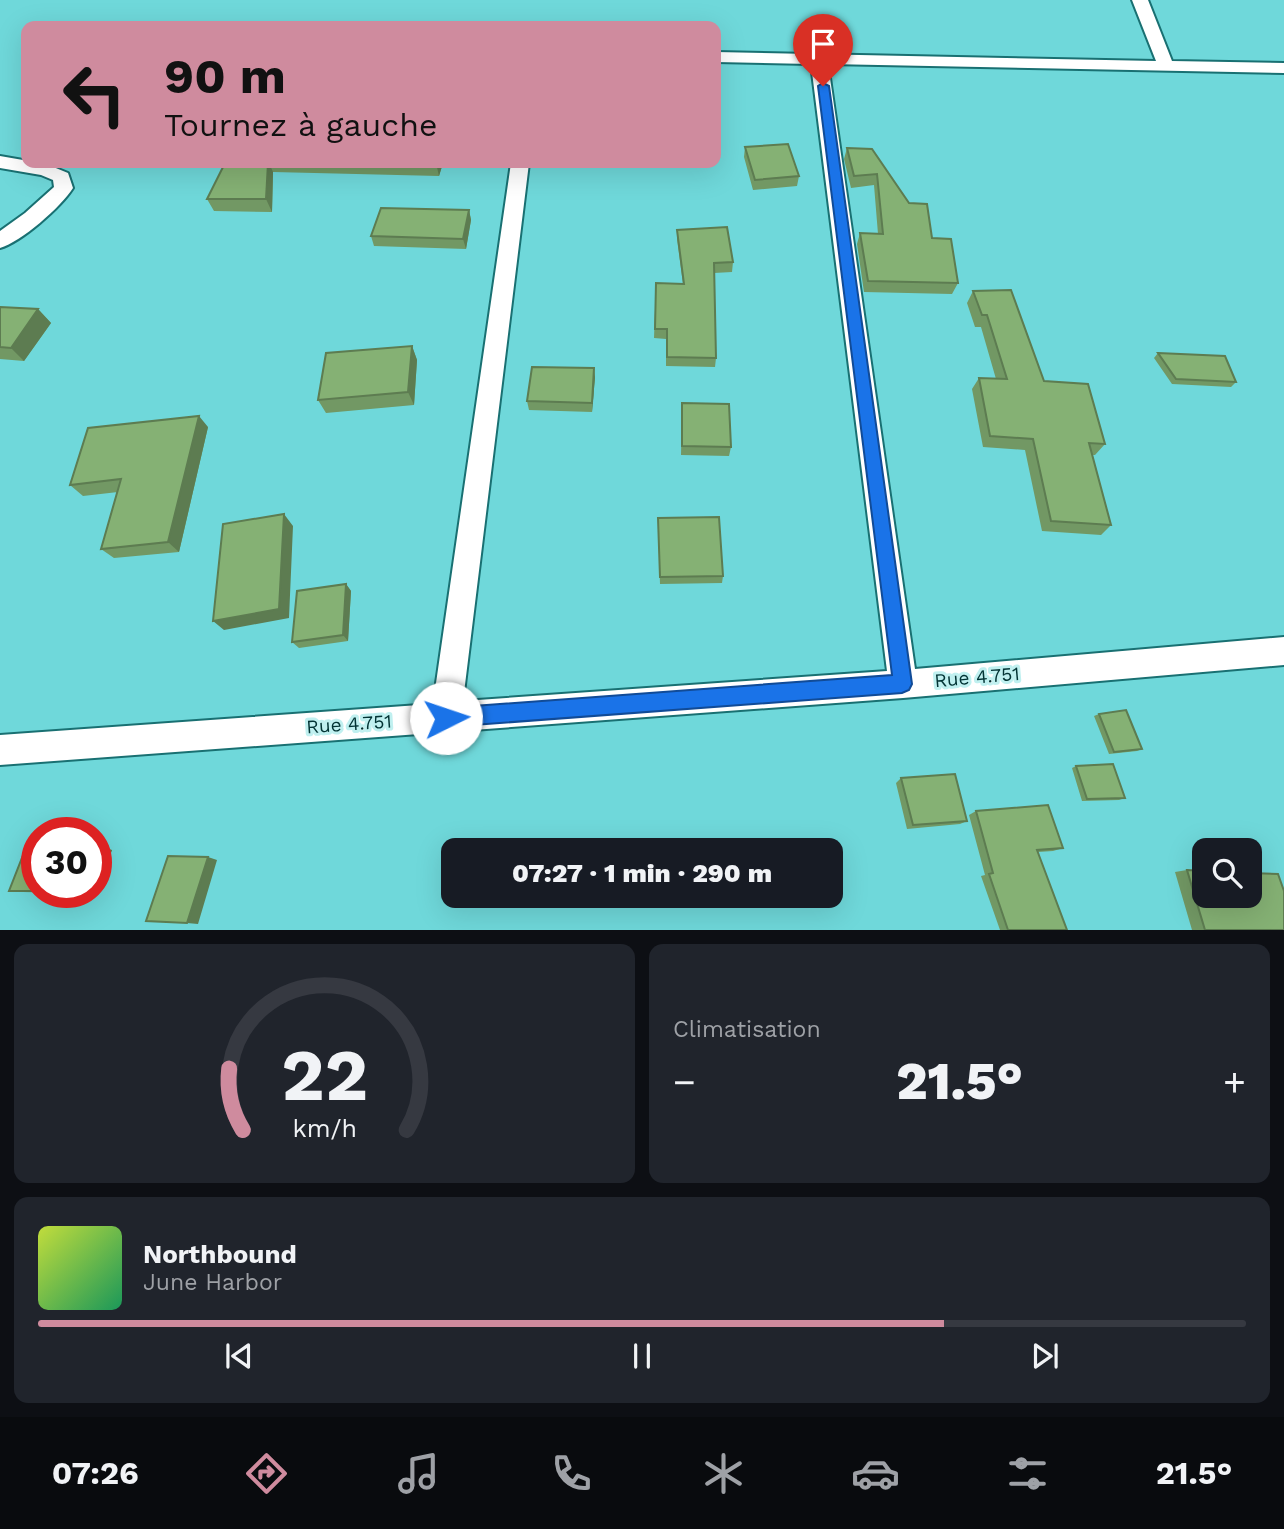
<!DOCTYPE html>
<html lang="fr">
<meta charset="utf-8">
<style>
body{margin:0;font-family:"Work Sans",sans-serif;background:#20242c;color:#f1f3f6;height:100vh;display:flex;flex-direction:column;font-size:26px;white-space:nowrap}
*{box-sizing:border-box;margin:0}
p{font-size:23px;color:#9ea1a6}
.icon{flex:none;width:38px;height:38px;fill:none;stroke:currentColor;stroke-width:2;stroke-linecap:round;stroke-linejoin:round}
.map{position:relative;height:930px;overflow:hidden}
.sheet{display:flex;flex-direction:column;gap:14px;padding:14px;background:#0d0f14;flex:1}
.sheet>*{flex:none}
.banner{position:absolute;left:21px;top:21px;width:700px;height:147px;border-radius:14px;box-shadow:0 7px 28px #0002;background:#cf8b9e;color:#111;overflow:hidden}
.fabs{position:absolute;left:1192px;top:838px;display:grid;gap:14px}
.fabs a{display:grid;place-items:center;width:70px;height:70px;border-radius:14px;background:#171b24;box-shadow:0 7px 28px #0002;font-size:35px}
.speed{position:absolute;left:21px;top:817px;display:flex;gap:14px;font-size:35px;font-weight:700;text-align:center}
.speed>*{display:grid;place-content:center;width:91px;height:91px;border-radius:50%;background:#171b24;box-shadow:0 7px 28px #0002;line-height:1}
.speed .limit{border:10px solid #d22;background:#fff;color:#111}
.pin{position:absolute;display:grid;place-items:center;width:60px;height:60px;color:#fff;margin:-72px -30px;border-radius:50% 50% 50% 0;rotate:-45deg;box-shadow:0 0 7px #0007}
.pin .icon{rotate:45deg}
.me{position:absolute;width:77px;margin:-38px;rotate:86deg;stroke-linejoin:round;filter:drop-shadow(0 0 5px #0008)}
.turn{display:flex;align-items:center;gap:24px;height:147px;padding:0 28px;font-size:32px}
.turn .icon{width:91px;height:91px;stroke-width:2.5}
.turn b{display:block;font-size:49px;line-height:60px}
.big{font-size:52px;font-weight:800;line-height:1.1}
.sheet .widget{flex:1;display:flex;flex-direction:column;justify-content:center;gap:10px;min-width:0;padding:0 24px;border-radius:14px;background:#20242c}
.sheet .dial{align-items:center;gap:0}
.dial svg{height:182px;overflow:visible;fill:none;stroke:#363941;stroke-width:7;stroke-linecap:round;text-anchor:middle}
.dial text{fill:#f1f3f6;stroke:none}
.song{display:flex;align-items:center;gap:21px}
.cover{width:84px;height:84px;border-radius:10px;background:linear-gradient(135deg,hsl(70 70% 55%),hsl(150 70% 35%))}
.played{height:7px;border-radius:4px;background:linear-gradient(90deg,#cf8b9e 75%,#363941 75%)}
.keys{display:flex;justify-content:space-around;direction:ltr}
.heat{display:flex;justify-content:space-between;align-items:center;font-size:38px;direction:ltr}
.sheet .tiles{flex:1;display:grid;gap:14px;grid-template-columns:1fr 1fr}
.widget:last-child{grid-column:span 2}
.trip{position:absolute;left:441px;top:838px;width:402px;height:70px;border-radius:14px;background:#171b24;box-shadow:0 7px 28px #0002;font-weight:800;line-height:70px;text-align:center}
.menu{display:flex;height:112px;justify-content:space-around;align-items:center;background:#090b0e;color:#9ea1a6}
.menu .icon{width:49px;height:49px}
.menu .active{color:#cf8b9e}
.menu b{font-size:32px;color:#f1f3f6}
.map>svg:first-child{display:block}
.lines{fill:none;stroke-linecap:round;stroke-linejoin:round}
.street-casing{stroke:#197072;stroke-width:4}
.street{fill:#fff;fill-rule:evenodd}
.wall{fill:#729864}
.shaded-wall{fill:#5d7c51}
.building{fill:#85b174;stroke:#5d7c51;stroke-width:2}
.route{fill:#1a73e8;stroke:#114b97;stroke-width:2}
.labels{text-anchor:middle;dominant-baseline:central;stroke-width:6;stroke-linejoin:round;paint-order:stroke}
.street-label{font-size:19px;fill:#023334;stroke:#c0f0f0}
</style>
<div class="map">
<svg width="1284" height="931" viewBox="0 0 1284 931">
<rect width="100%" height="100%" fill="#6fd8da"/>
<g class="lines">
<defs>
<path id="street" d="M1132,0H1148L1172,61L1284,63V73L828,64L915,669L1284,637V665L903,698L0,765V735L433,704L511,163H529L463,701L887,671L811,64L716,62V52L1156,61Z
M0,156L46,164L68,173L73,188C61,207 21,242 0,248V231L25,213L54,187L53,180L41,175L0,168Z"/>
</defs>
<use href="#street" class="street-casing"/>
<use href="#street" class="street"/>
</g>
<path class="wall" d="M745,147L799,176L797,186L753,190L744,157Z
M847,148L872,149L932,238L958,283L952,294L864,292L857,244L860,233L878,234L874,185L851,188L844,159Z
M225,163H443L439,176L273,172L272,212L214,211L207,199Z
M469,210L471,220L466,249L374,246L371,236Z
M677,230L733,262L732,272L714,273L716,358L715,367L666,366V339L654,338L656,283L683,284L677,239Z
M973,291L1044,381L1105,444L1095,455H1092L1111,525L1101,535L1042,531L1025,450L983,447L972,389L979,378L996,379L981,327H975L967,303Z
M0,307L38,309L51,323L24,361L0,359Z
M412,346L417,360L414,405L326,413L318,400Z
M1158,353L1236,382L1231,387L1172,384L1154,358Z
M595,377L592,412L529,410L527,401Z
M682,403L731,447L729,456L681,455Z
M208,427L179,552L114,558L101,549L118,492L83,496L70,485Z
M658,526L723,576L722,583L660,584Z
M346,584L351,591L348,641L299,648L292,642Z
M1099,714L1142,749L1137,751L1109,754L1094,716Z
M1076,766L1125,798L1119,800L1082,801L1072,768Z
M901,778L967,821L960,824L907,829L896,783Z
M976,811L1063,848L1053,851L1038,852L1067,930H1000L981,876L985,875L969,815Z
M37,845V892H96L100,847L112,850L96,894L23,892L9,891Z
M1187,870L1284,930H1192L1175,872Z"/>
<path class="shaded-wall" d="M268,163H269L273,172L272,212L266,199Z
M436,163H443L439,176Z
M469,210L471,220L466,249L463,239Z
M38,309L51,323L24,361L11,348Z
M412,346L417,360L414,405L408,392Z
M594,368L595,377L592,412V403Z
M199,416L208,427L179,552L168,542Z
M284,514L293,526L289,618L224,630L213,621Z
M346,584L351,591L348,641L343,635Z
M100,847L112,850L96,894L86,892H96V857Z
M208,857L217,860L198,924L187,923Z"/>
<path class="building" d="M788,144L799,176L755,180L745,147Z
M847,148L872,149L909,203L927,204L932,238L951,239L958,283L868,281L860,233L883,234L877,174L854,176Z
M225,163H268L266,199H207Z
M381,208L469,210L463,239L371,236Z
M727,227L733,262L714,263L716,358L667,357V329H655L656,283L684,284L677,230Z
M1011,290L1044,381L1088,384L1105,444L1089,443L1111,525L1051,521L1033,439L990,436L979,378L1007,379L987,315H982L973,291Z
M0,307L38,309L11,348L0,347Z
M412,346L408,392L318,400L326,353Z
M1158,353L1225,356L1236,382L1176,379Z
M532,367L594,368L592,403L527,401Z
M682,403L729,404L731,447L682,446Z
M199,416L168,542L101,549L121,479L70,485L88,428Z
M284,514L279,609L213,621L223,524Z
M719,517L723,576L660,577L658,518Z
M346,584L343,635L292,642L297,591Z
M1126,710L1142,749L1114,752L1099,714Z
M1113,764L1125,798L1087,799L1076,766Z
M955,774L967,821L913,825L901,778Z
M1048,805L1063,848L1037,850L1067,930H1008L989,874L993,873L976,811Z
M27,845H37V891H9Z
M96,847H100L96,857Z
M168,856L208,857L187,923L146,921Z
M1187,870L1204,871V896H1250V873L1278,874L1284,891V930H1205Z"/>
<path class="route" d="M823,83L829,86L912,684L909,690L902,693L446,727L439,724L436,718L439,711L446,708L892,675L818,86Z"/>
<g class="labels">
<g class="street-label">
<text transform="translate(977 677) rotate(-5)">Rue 4.751</text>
<text transform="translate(349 724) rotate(-4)">Rue 4.751</text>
</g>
</g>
</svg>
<div class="fabs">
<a><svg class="icon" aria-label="search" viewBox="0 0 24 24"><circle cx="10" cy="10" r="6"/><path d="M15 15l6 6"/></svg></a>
</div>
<div class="speed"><div class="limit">30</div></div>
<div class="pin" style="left:823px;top:86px;background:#d93025"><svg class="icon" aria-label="arrive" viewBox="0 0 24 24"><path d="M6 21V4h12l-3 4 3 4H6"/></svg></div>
<svg class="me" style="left:446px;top:718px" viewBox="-20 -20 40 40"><circle r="19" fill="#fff"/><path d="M0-13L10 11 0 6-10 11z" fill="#1a73e8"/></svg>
<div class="trip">07:27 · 1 min · 290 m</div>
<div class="banner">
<div class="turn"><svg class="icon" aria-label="left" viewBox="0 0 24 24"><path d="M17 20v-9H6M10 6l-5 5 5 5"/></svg><div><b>90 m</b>Tournez à gauche</div></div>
</div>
</div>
<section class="sheet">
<div class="tiles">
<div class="widget dial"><svg viewBox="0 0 100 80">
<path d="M14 69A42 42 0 1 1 86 69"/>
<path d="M14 69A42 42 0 0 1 8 42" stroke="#cf8b9e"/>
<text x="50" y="56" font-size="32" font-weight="700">22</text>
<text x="50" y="72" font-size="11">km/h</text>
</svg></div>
<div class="widget"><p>Climatisation</p>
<div class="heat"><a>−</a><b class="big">21.5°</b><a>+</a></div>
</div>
<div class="widget">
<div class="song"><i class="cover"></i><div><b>Northbound</b><p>June Harbor</p></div></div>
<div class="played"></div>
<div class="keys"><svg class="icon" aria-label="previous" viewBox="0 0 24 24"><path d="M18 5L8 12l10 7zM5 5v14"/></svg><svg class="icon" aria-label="pause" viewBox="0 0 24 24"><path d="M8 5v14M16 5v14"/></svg><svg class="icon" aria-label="next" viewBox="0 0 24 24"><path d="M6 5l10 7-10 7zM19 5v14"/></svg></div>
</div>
</div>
</section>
<nav class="menu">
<b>07:26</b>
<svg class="icon active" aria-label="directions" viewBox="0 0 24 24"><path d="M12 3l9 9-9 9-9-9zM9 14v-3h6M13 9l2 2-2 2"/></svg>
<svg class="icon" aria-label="music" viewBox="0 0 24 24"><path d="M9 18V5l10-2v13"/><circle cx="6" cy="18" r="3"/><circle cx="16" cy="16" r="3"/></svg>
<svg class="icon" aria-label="phone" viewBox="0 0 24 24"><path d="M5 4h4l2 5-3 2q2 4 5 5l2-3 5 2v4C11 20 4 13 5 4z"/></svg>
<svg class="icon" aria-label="climate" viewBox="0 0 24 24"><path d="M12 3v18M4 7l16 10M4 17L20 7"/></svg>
<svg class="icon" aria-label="car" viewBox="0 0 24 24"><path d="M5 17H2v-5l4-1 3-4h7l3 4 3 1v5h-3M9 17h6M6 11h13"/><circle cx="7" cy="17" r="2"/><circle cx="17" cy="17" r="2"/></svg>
<svg class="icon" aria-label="filters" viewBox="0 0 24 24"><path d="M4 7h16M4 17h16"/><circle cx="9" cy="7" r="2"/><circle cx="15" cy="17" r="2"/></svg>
<b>21.5°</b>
</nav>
